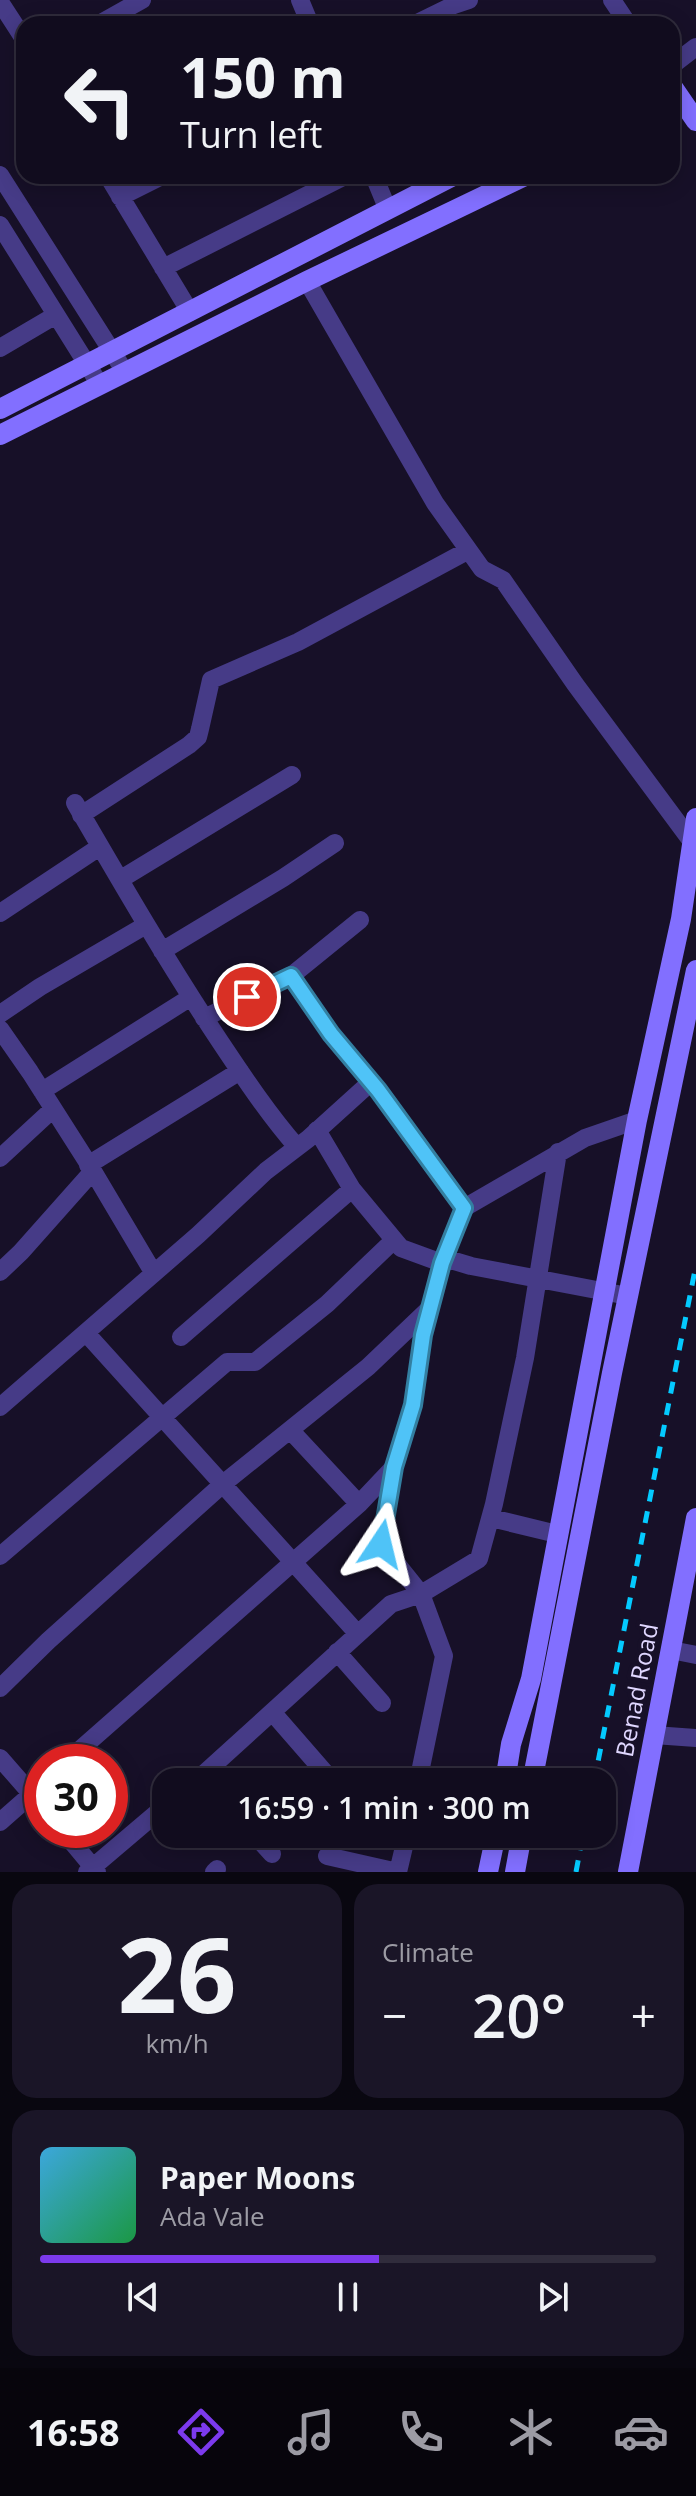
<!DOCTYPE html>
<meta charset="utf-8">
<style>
body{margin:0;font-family:"Open Sans",sans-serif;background:#1a1527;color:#f1f3f6;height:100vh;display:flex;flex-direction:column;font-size:30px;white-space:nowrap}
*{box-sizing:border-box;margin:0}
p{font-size:26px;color:#9c9ba4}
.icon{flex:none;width:44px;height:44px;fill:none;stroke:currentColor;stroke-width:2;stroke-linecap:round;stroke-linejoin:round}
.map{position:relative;height:1872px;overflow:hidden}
.details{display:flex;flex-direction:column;gap:12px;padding:12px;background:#090710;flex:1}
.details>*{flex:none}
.guide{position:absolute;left:16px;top:16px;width:664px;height:168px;border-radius:24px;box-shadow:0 4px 20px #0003,0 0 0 2px #302c3c;background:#110c1e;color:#f1f3f6;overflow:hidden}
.speed{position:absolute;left:24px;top:1744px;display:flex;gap:16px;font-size:40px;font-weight:700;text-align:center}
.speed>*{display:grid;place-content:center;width:104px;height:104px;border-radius:50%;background:#110c1e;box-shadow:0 4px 20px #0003,0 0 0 2px #302c3c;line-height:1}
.speed .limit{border:12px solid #d22;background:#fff;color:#111}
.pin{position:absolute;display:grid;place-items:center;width:68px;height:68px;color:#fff;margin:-34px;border:4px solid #fff;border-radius:50%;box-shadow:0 2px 8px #0007}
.me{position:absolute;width:88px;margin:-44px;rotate:10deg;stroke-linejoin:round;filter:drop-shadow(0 0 6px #0008)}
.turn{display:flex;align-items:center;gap:28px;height:168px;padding:0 32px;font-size:36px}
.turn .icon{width:104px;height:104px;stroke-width:2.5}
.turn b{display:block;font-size:56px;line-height:68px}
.big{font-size:60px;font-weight:600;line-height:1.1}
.details .tile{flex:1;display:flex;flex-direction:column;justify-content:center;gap:12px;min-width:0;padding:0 28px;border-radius:24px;background:#1a1527}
.details .dial{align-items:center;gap:0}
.dial b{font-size:104px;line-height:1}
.song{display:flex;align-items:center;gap:24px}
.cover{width:96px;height:96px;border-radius:12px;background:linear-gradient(135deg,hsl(200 70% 55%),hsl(140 70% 35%))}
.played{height:8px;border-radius:4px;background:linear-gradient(90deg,#7c3aed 55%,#302c3c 55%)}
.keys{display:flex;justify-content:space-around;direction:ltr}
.heat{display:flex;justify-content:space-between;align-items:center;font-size:44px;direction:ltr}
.details .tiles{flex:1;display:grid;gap:12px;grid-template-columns:1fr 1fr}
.tile:last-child{grid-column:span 2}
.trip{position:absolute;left:152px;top:1768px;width:464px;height:80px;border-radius:24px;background:#110c1e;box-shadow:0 4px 20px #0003,0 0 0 2px #302c3c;font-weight:600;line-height:80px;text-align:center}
.menu{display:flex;height:128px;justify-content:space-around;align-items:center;background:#07050c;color:#9c9ba4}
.menu .icon{width:56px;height:56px}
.menu .selected{color:#7c3aed}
.menu b{font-size:36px;color:#f1f3f6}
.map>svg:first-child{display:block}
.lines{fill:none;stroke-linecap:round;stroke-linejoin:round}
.street{stroke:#463b87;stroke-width:18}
.secondary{stroke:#826fff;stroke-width:20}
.rail{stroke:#04caff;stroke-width:5;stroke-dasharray:12 10;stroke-linecap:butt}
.route-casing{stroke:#337fa1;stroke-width:20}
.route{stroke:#4fc3f7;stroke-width:14}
.labels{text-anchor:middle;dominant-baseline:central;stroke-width:8;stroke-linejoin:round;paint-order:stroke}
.street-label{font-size:24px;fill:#e0d7ff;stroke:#171028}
</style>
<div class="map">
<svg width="696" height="1872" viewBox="0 0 696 1872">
<rect width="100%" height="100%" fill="#171028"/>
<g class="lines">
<path class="street" d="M300,0L310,24
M612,0L628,24
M0,2L24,39
M99,24L142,0
M415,24L454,5L469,0
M672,70L675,63L696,47
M0,175L125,372
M108,176L190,312
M374,176L388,210
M120,197L162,176
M0,225L100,385
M163,268L345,176
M307,281L435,503L482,569L503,580L575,684L692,842
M0,348L56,315
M75,803C122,884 169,965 221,1043C245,1079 269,1115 297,1147
M81,815L189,745L198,737L200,729L211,680L298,642L467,551
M121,879L292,775
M0,913L98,848
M360,920L291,976L331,1034L378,1090L464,1208
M162,951L283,878L335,843
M0,1014L40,987L146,925
M204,1018L291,976
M0,1029L30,1072L93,1171L153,1272
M42,1091L191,997
M317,1130L352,1189L401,1248L442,1263
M0,1158L53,1109
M88,1165L240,1071
M444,1258L471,1266L628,1296
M0,1272L21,1252L93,1171
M86,1333L358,1634
M181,1337L352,1189
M0,1407L198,1235L266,1171L308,1139L371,1082
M291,1431L359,1504
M491,1518L557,1534
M0,1556L227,1362H255L327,1304L394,1240
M671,1650L696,1655
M337,1652L382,1703
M0,1688L48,1641L224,1483L368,1367L430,1308
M273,1713L333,1782
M654,1735L696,1738
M0,1758L42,1806
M66,1762L359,1504L394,1467
M195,1782L391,1604L421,1594L479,1559L494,1504L525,1358L558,1152
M418,1782L444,1656L421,1594L381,1544L394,1467L413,1405L423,1335L442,1263L464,1208L585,1138L637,1120
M0,1822L42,1785
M62,1830L97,1872
M254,1834L272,1854
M327,1856L398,1872
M87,1872L166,1805
M214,1872L217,1869
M398,1872L407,1834"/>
<path class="secondary" d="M672,86L696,121
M0,409L453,176
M0,435L307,281L525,176
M505,1782L511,1744L531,1679L637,1120L681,919L696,818
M532,1782L612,1373L696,970
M488,1872L496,1834
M515,1872L522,1834
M628,1872L696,1518"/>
<path class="rail" d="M594,1782L696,1265
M576,1872L583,1834"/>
</g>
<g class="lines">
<defs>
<path id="route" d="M247,997L291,976L331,1034L378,1090L464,1208L442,1263L423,1335L413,1405L394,1467L381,1544"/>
</defs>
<use href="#route" class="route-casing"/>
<use href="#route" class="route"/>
</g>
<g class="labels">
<g class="street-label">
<text transform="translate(636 1690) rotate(-79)">Benad Road</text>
</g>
</g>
</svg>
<div class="speed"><div class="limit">30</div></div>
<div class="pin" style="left:247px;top:997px;background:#d93025"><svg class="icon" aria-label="arrive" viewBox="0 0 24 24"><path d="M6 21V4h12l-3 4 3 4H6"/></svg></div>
<svg class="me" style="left:381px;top:1544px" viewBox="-20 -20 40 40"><path d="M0-17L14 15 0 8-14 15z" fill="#4fc3f7" stroke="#fff" stroke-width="4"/></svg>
<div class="trip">16:59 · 1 min · 300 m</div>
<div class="guide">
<div class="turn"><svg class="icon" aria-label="left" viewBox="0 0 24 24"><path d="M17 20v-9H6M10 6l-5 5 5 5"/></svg><div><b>150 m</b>Turn left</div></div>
</div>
</div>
<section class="details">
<div class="tiles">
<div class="tile dial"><b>26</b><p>km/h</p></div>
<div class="tile"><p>Climate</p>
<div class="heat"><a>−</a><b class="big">20°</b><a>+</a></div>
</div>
<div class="tile">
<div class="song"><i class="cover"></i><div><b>Paper Moons</b><p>Ada Vale</p></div></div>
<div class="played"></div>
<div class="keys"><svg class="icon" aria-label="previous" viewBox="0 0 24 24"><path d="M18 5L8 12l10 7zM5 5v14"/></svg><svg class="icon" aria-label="pause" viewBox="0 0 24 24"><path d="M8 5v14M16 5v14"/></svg><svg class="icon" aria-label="next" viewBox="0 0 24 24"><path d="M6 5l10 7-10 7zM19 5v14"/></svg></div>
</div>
</div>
</section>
<nav class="menu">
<b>16:58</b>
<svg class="icon selected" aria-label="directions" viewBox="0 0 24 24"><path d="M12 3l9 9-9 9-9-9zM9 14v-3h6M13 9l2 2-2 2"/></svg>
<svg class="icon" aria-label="music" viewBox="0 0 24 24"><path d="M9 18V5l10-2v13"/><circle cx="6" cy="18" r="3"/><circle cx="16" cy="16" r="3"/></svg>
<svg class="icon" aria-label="phone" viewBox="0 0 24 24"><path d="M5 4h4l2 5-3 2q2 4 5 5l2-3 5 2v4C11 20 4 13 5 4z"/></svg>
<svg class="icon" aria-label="climate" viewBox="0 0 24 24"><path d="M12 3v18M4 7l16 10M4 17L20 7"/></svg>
<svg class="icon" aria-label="car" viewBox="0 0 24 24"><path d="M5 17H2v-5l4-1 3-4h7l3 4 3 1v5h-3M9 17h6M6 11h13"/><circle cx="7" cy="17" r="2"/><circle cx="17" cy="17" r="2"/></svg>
</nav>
